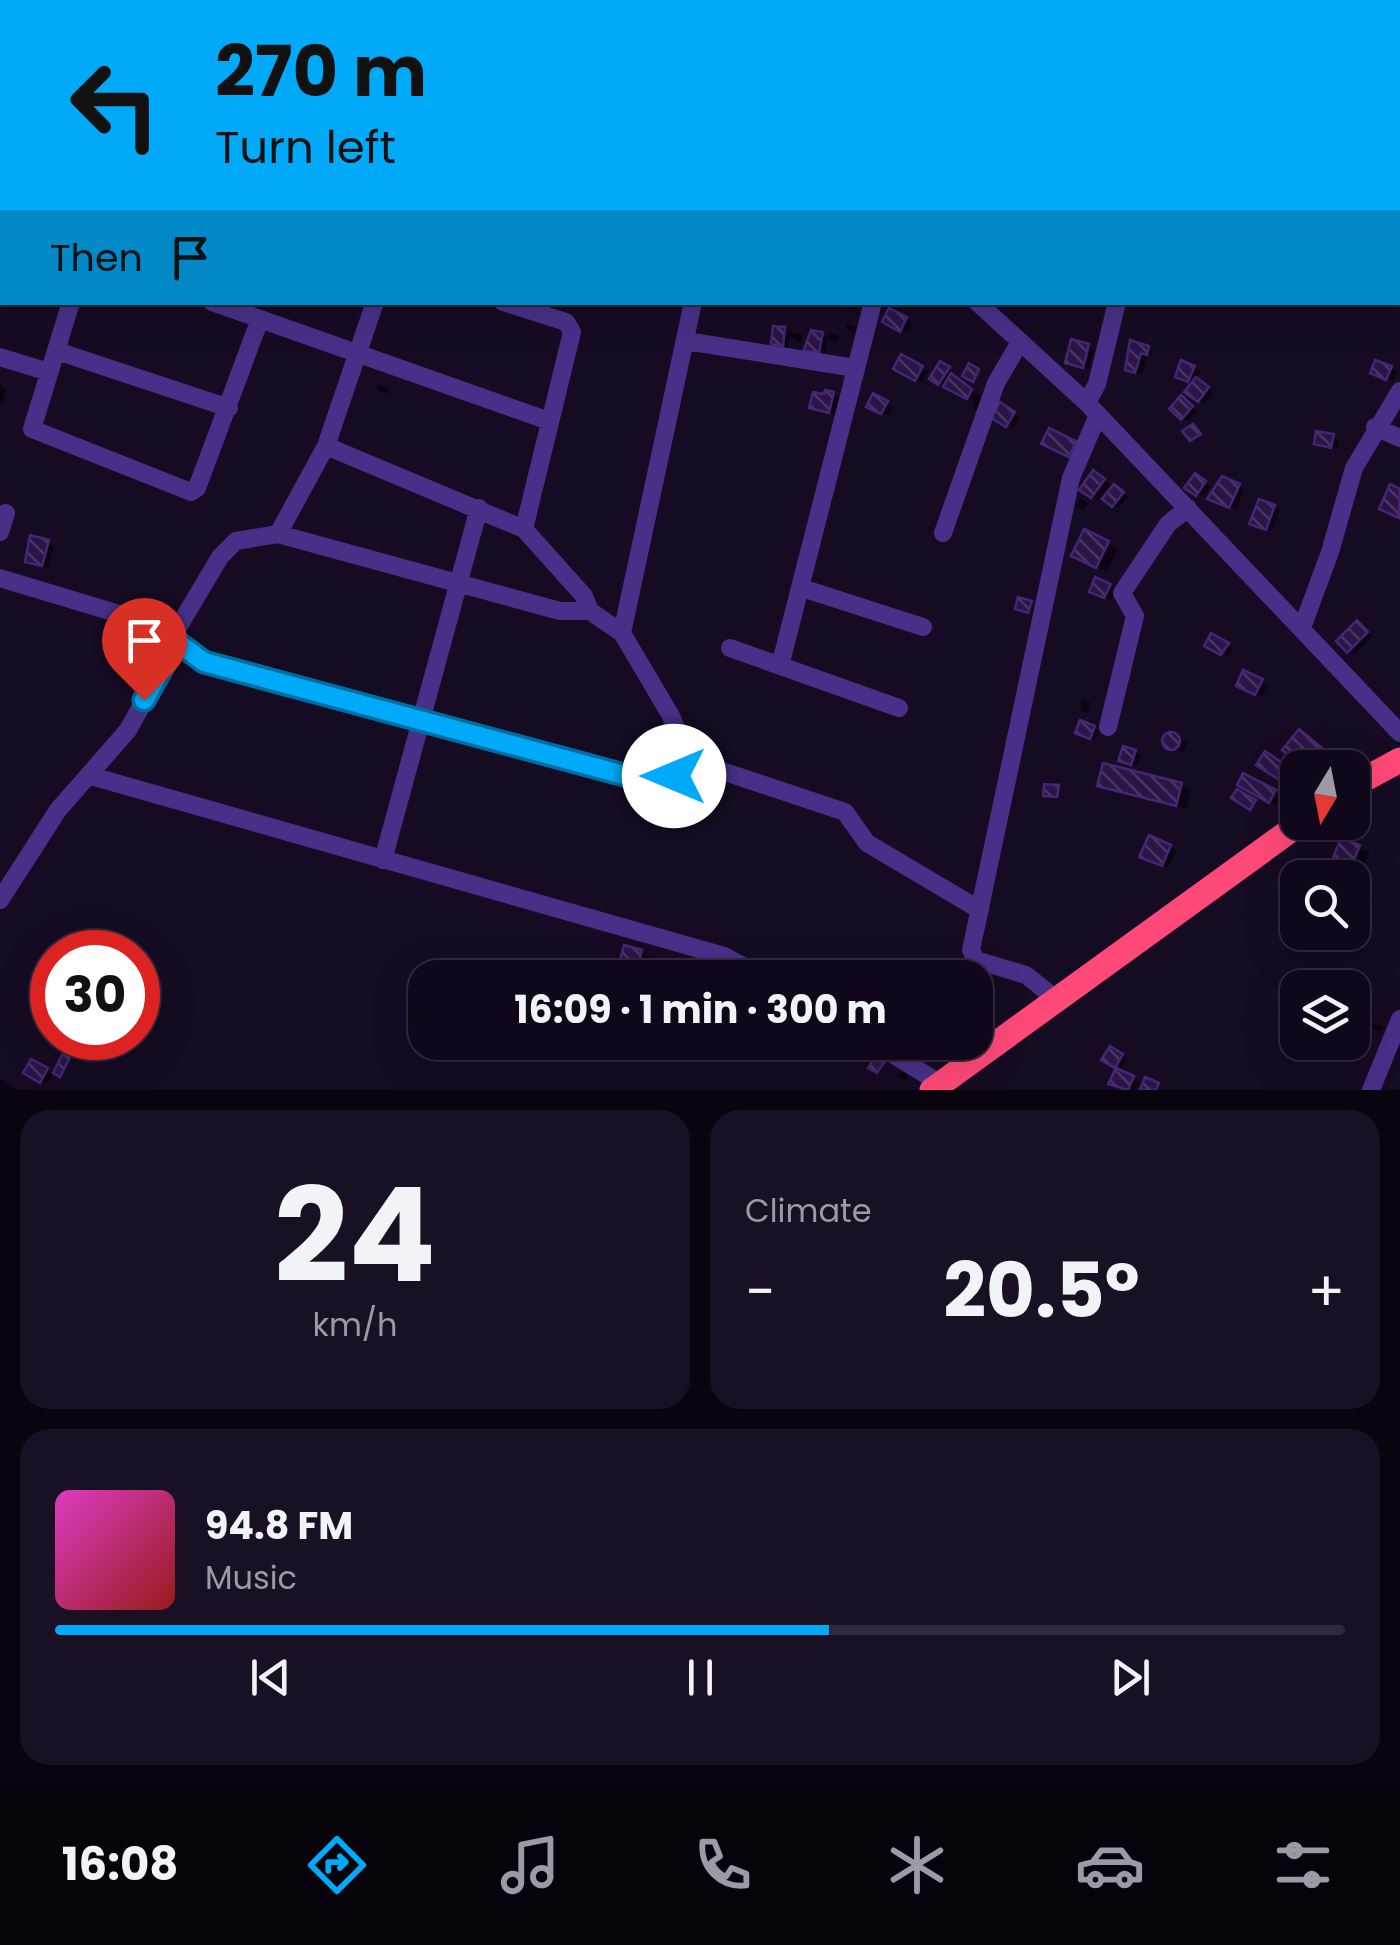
<!DOCTYPE html>
<meta charset="utf-8">
<style>
body{margin:0;font-family:Poppins,sans-serif;background:#191123;color:#f1f3f6;height:100vh;display:flex;flex-direction:column;font-size:38px;white-space:nowrap}
*{box-sizing:border-box;margin:0}
p{font-size:32px;color:#9c9aa2}
.icon{flex:none;width:55px;height:55px;fill:none;stroke:currentColor;stroke-width:2;stroke-linecap:round;stroke-linejoin:round}
.map{position:relative;height:1090px;overflow:hidden}
.sheet{display:flex;flex-direction:column;gap:20px;padding:20px;background:#09040e;flex:1}
.sheet>*{flex:none}
.guide{position:absolute;left:0px;top:0px;width:1400px;height:305px;box-shadow:0 10px 40px #0002,0 0 0 2px #302939;background:#00aaf9;color:#111;overflow:hidden}
.needle{width:65px;rotate:190deg}
.tools{position:absolute;left:1280px;top:750px;display:grid;gap:20px}
.tools a{display:grid;place-items:center;width:90px;height:90px;border-radius:20px;background:#10081a;box-shadow:0 10px 40px #0002,0 0 0 2px #302939;font-size:50px}
.speed{position:absolute;left:30px;top:930px;display:flex;gap:20px;font-size:50px;font-weight:700;text-align:center}
.speed>*{display:grid;place-content:center;width:130px;height:130px;border-radius:50%;background:#10081a;box-shadow:0 10px 40px #0002,0 0 0 2px #302939;line-height:1}
.speed .limit{border:15px solid #d22;background:#fff;color:#111}
.pin{position:absolute;display:grid;place-items:center;width:85px;height:85px;color:#fff;margin:-102px -42px;border-radius:50% 50% 50% 0;rotate:-45deg;box-shadow:0 0 10px #0007}
.pin .icon{rotate:45deg}
.me{position:absolute;width:110px;margin:-55px;rotate:270deg;stroke-linejoin:round;filter:drop-shadow(0 0 8px #0008)}
.turn{display:flex;align-items:center;gap:35px;height:210px;padding:0 50px;font-size:45px}
.turn .icon{width:130px;height:130px;stroke-width:2.5}
.turn b{display:block;font-size:70px;line-height:85px}
.then{display:flex;align-items:center;height:95px;padding:0 50px;background:#0003;gap:20px;font-size:38px}
.big{font-size:75px;font-weight:700;line-height:1.1}
.sheet .tile{flex:1;display:flex;flex-direction:column;justify-content:center;gap:15px;min-width:0;padding:0 35px;border-radius:30px;background:#191123}
.sheet .dial{align-items:center;gap:0}
.dial b{font-size:130px;line-height:1}
.song{display:flex;align-items:center;gap:30px}
.cover{width:120px;height:120px;border-radius:15px;background:linear-gradient(135deg,hsl(310 70% 55%),hsl(0 70% 35%))}
.played{height:10px;border-radius:5px;background:linear-gradient(90deg,#00aaf9 60%,#302939 60%)}
.keys{display:flex;justify-content:space-around;direction:ltr}
.heat{display:flex;justify-content:space-between;align-items:center;font-size:55px;direction:ltr}
.sheet .tiles{flex:1;display:grid;gap:20px;grid-template-columns:1fr 1fr}
.tile:last-child{grid-column:span 2}
.trip{position:absolute;left:408px;top:960px;width:585px;height:100px;border-radius:30px;background:#10081a;box-shadow:0 10px 40px #0002,0 0 0 2px #302939;font-weight:700;line-height:100px;text-align:center}
.menu{display:flex;height:160px;justify-content:space-around;align-items:center;background:#06030a;color:#9c9aa2}
.menu .icon{width:70px;height:70px}
.menu .active{color:#00aaf9}
.menu b{font-size:45px;color:#f1f3f6}
.map>svg:first-child{display:block}
.shadow{fill:#0007}
.building{fill:url(#building-back-hatch);stroke:#462575;stroke-width:2.5}
.lines{fill:none;stroke-linecap:round;stroke-linejoin:round}
.minor{stroke:#473188;stroke-width:18}
.highway{stroke:#ff4979;stroke-width:25}
.route-casing{stroke:#006ea2;stroke-width:25}
.route{stroke:#00aaf9;stroke-width:18}
</style>
<div class="map">
<svg width="1400" height="1090" viewBox="0 0 1400 1090">
<defs>
<pattern id="building-back-hatch" width="6" height="6" patternUnits="userSpaceOnUse" patternTransform="scale(2.5)"><rect width="6" height="6" fill="#2a1546"/><path d="M-1 5l2 2M0 0l6 6M5-1l2 2" fill="none" stroke="#483662"/></pattern>
</defs>
<rect width="100%" height="100%" fill="#150b23"/>
<path class="shadow" d="M834,302H861L854,311Z
M890,312L912,323L907,333L885,321Z
M847,324L856,326L855,332L846,330Z
M784,329L802,335V343L789,338L788,348L774,343Z
M830,333L839,336L838,341L831,340L828,338Z
M822,335L828,338L825,355L807,349Z
M1088,346L1094,350L1089,369L1068,362Z
M1148,349L1153,356L1147,355L1142,374L1134,372L1133,351Z
M902,358L928,371L922,382L897,368Z
M941,364L970,386L968,390L994,402L988,416L972,408L975,401L932,378Z
M1194,368L1200,371L1196,380L1213,392L1205,403L1199,400L1194,383L1184,379Z
M1391,369L1397,372L1393,381L1379,375Z
M0,385L7,389L2,403L0,402Z
M378,385L389,388L388,394L378,391Z
M833,394L839,398L835,414L817,410Z
M874,397L893,407L888,416L870,406Z
M1187,402L1197,411L1188,421L1182,418Z
M1001,406L1020,417L1013,428L994,417Z
M1333,437L1339,440L1337,449L1317,443Z
M1094,474L1110,484L1098,500L1083,490Z
M1195,477L1210,487L1203,497L1188,487Z
M1239,486L1244,489L1236,509L1216,501Z
M1120,490L1128,497L1119,508L1113,505Z
M1080,498L1088,503L1083,511L1075,505Z
M1274,507L1280,510L1272,531L1258,526Z
M1085,532L1118,549L1107,571L1084,560Z
M48,543L54,546L48,568L34,564Z
M1110,586L1116,589L1111,600L1098,594Z
M1363,627L1373,636L1355,654L1349,651Z
M1212,636L1233,648L1228,657L1207,645Z
M1244,673L1268,685L1262,696L1239,685Z
M1082,699L1090,702L1088,713L1080,710Z
M1094,728L1100,731L1096,740L1084,735Z
M1171,734L1187,742L1183,752L1164,743V737Z
M1135,752L1141,755L1137,766L1127,763Z
M1266,754L1294,772L1286,781L1259,764Z
M1244,777L1281,795L1276,804L1240,784Z
M1100,785H1181L1191,791L1186,810Z
M1334,831L1340,840L1369,853L1352,893V878H1327L1341,843L1331,835Z
M1170,847L1176,850L1168,868L1148,859Z
M641,952L651,958L646,978H586L619,975Z
M1370,1023L1384,1027L1382,1032L1368,1028Z
M1111,1049L1127,1059L1120,1072L1139,1082L1135,1090L1112,1083L1119,1068L1105,1059Z
M868,1058L885,1064L880,1072L865,1063Z
M32,1062L53,1074L47,1084L26,1072Z
M901,1070L909,1075L906,1081L897,1076Z
M0,1079L16,1090H0Z"/>
<path class="building" d="M889,308L907,317L900,332L882,322Z
M773,326L785,327L783,346L771,344Z
M811,330L823,332L819,353L804,350Z
M1071,339L1089,344L1083,368L1065,363Z
M1130,340L1149,346L1147,355L1141,353L1135,373L1125,370Z
M901,354L923,366L915,381L893,369Z
M1181,360L1195,366L1188,382L1175,377Z
M1375,360L1392,366L1386,380L1370,373Z
M940,361L950,367L938,385L929,379Z
M969,363L979,369L973,382L962,376Z
M951,373L972,389L967,399L943,387Z
M1196,377L1209,387L1198,402L1184,392Z
M825,390L834,392L829,413L809,408L813,392L824,394Z
M873,393L888,401L881,414L866,407Z
M1181,395L1193,406L1181,420L1169,409Z
M1000,402L1015,412L1006,427L991,418Z
M1193,424L1201,434L1190,441L1182,431Z
M1049,428L1076,441L1069,457L1041,444Z
M1316,431L1334,434L1331,448L1314,444Z
M1093,470L1105,479L1091,498L1079,490Z
M1195,473L1206,481L1196,496L1184,488Z
M1222,476L1240,484L1229,508L1207,499Z
M1114,484L1124,492L1112,507L1102,499Z
M1390,484L1400,489L1399,518L1379,509Z
M1259,499L1275,505L1266,530L1249,524Z
M1084,529L1109,541L1096,568L1071,556Z
M30,535L49,540L42,566L25,562Z
M1095,577L1111,584L1104,598L1089,592Z
M1018,597L1032,601L1028,613L1015,609Z
M1357,620L1368,632L1347,653L1336,641Z
M1211,633L1229,643L1221,655L1204,646Z
M1243,670L1263,679L1255,695L1236,686Z
M1080,720L1095,726L1090,739L1075,733Z
M1299,729L1339,762L1334,768H1304L1282,750Z
M1162 741a9 9 0 1 1 18 0a9 9 0 1 1-18 0Z
M1123,746L1136,750L1131,765L1118,761Z
M1265,751L1290,768L1284,777L1278,779L1256,765Z
M1103,763L1182,783L1176,806L1097,786Z
M1243,773L1276,790L1269,803L1237,785Z
M1044,784L1059,785L1057,797L1043,796Z
M1237,789L1256,800L1250,810L1231,798Z
M1149,835L1171,845L1162,866L1139,857Z
M1341,838L1360,845L1347,878H1325Z
M624,945L642,950L635,978H583L587,964L617,971Z
M1110,1046L1123,1054L1115,1068L1101,1060Z
M63,1053L70,1057L60,1077L53,1073Z
M876,1055L885,1061L877,1073L868,1068Z
M31,1059L48,1068L40,1083L23,1073Z
M1116,1068L1134,1076L1128,1090L1108,1084Z
M1145,1077L1159,1083L1156,1090H1140Z"/>
<g class="lines">
<path class="minor" d="M652,0L655,2
M1258,0L1270,2
M77,2L78,0
M439,2L441,0
M740,2L741,0
M1186,2L1187,0
M1398,29L1400,30
M71,302L32,429L191,492L197,488L260,319
M212,302L549,421
M503,302L566,322L572,332L524,529
M977,302L1087,403L1400,733
M686,341L855,368
M57,351L229,408
M0,357L49,372
M1087,403L1097,384L1117,302
M1375,427L1400,438
M326,446L524,529L584,596L590,611L622,633L671,716L689,760L674,776L649,783L204,662L177,642L176,631L220,557L236,541L278,534L326,446L375,302
M0,532L6,513
M943,533L996,383L1020,342
M278,534L560,611H590
M0,578L176,631
M802,588L923,627
M1302,628L1330,552L1354,468L1400,391
M622,633L693,302
M730,648L899,708
M780,666L873,302
M1108,727L1135,616L1122,593L1168,524L1188,508
M689,760L845,812L867,843L980,910
M91,776L724,956L765,978
M383,860L479,508
M0,900L58,810L128,730L177,642
M1056,999L1026,975L976,960L971,950L1071,478L1098,415
M873,1042L941,1084
M1371,1090L1400,1019"/>
<path class="highway" d="M1352,786L1400,760
M932,1090L1302,822"/>
</g>
<g class="lines">
<defs>
<path id="route" d="M144,700L177,642L204,662L650,782L674,776"/>
</defs>
<use href="#route" class="route-casing"/>
<use href="#route" class="route"/>
</g>
</svg>
<div class="tools">
<a><svg class="needle" viewBox="-14 -14 28 28"><path d="M0-13l5 13h-10z" fill="#e53935"/><path d="M0 13l5-13h-10z" fill="#9c9aa2"/></svg></a>
<a><svg class="icon" aria-label="search" viewBox="0 0 24 24"><circle cx="10" cy="10" r="6"/><path d="M15 15l6 6"/></svg></a>
<a><svg class="icon" aria-label="layers" viewBox="0 0 24 24"><path d="M12 4l9 5-9 5-9-5zM3 14l9 5 9-5"/></svg></a>
</div>
<div class="speed"><div class="limit">30</div></div>
<div class="pin" style="left:144px;top:700px;background:#d93025"><svg class="icon" aria-label="arrive" viewBox="0 0 24 24"><path d="M6 21V4h12l-3 4 3 4H6"/></svg></div>
<svg class="me" style="left:674px;top:776px" viewBox="-20 -20 40 40"><circle r="19" fill="#fff"/><path d="M0-13L10 11 0 6-10 11z" fill="#00aaf9"/></svg>
<div class="trip">16:09 · 1 min · 300 m</div>
<div class="guide">
<div class="turn"><svg class="icon" aria-label="left" viewBox="0 0 24 24"><path d="M17 20v-9H6M10 6l-5 5 5 5"/></svg><div><b>270 m</b>Turn left</div></div>
<div class="then">Then<svg class="icon" aria-label="arrive" viewBox="0 0 24 24"><path d="M6 21V4h12l-3 4 3 4H6"/></svg></div>
</div>
</div>
<section class="sheet">
<div class="tiles">
<div class="tile dial"><b>24</b><p>km/h</p></div>
<div class="tile"><p>Climate</p>
<div class="heat"><a>−</a><b class="big">20.5°</b><a>+</a></div>
</div>
<div class="tile">
<div class="song"><i class="cover"></i><div><b>94.8 FM</b><p>Music</p></div></div>
<div class="played"></div>
<div class="keys"><svg class="icon" aria-label="previous" viewBox="0 0 24 24"><path d="M18 5L8 12l10 7zM5 5v14"/></svg><svg class="icon" aria-label="pause" viewBox="0 0 24 24"><path d="M8 5v14M16 5v14"/></svg><svg class="icon" aria-label="next" viewBox="0 0 24 24"><path d="M6 5l10 7-10 7zM19 5v14"/></svg></div>
</div>
</div>
</section>
<nav class="menu">
<b>16:08</b>
<svg class="icon active" aria-label="directions" viewBox="0 0 24 24"><path d="M12 3l9 9-9 9-9-9zM9 14v-3h6M13 9l2 2-2 2"/></svg>
<svg class="icon" aria-label="music" viewBox="0 0 24 24"><path d="M9 18V5l10-2v13"/><circle cx="6" cy="18" r="3"/><circle cx="16" cy="16" r="3"/></svg>
<svg class="icon" aria-label="phone" viewBox="0 0 24 24"><path d="M5 4h4l2 5-3 2q2 4 5 5l2-3 5 2v4C11 20 4 13 5 4z"/></svg>
<svg class="icon" aria-label="climate" viewBox="0 0 24 24"><path d="M12 3v18M4 7l16 10M4 17L20 7"/></svg>
<svg class="icon" aria-label="car" viewBox="0 0 24 24"><path d="M5 17H2v-5l4-1 3-4h7l3 4 3 1v5h-3M9 17h6M6 11h13"/><circle cx="7" cy="17" r="2"/><circle cx="17" cy="17" r="2"/></svg>
<svg class="icon" aria-label="filters" viewBox="0 0 24 24"><path d="M4 7h16M4 17h16"/><circle cx="9" cy="7" r="2"/><circle cx="15" cy="17" r="2"/></svg>
</nav>
